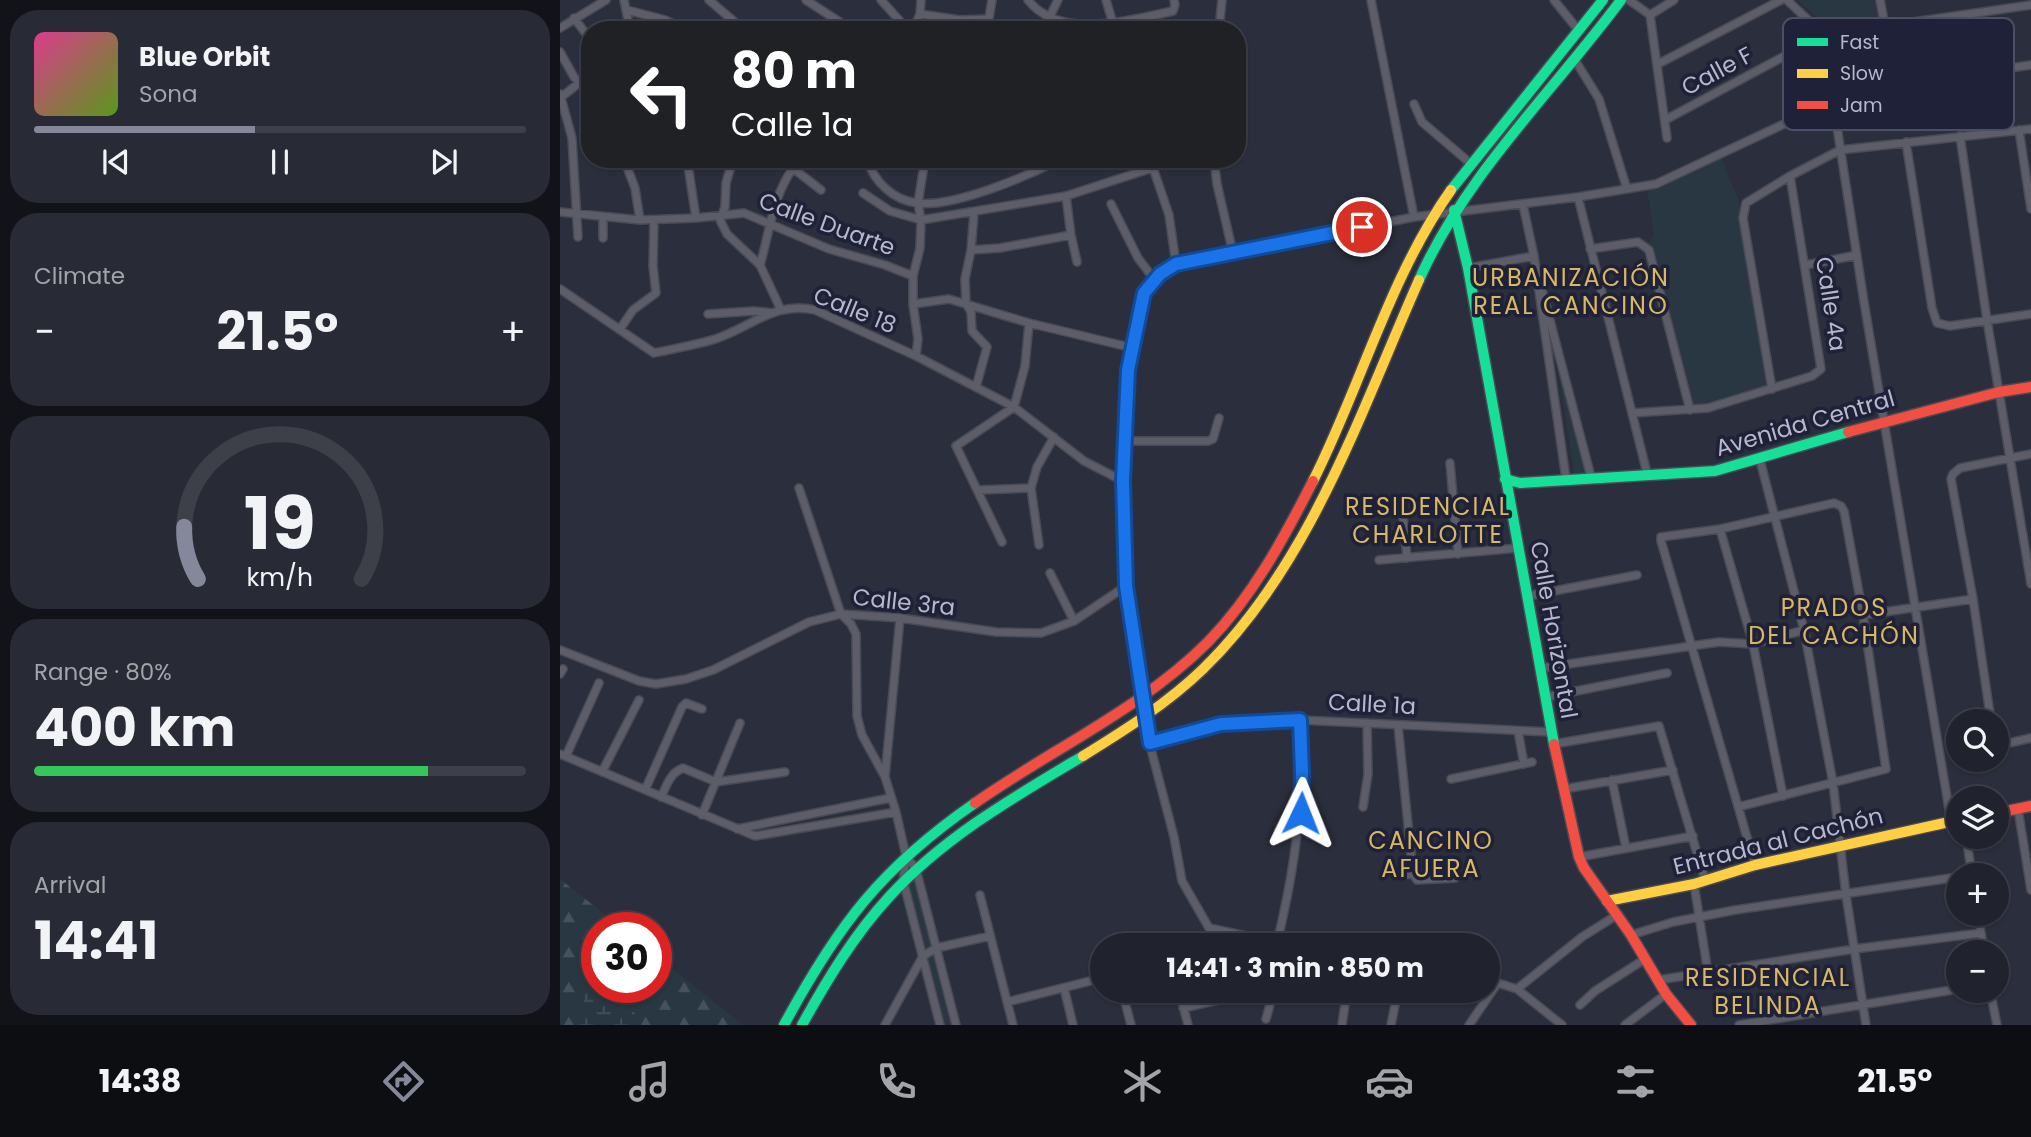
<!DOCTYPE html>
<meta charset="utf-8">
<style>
body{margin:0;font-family:Poppins,sans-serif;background:#282a35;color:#f1f3f6;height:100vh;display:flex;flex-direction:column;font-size:26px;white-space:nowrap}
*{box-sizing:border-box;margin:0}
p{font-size:23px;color:#a2a4aa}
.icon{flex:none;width:38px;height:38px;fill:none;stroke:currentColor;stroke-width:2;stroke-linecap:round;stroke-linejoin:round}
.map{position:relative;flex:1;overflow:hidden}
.panel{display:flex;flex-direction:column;gap:10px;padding:10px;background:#121319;width:560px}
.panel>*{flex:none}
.top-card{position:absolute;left:21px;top:21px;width:665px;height:147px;border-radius:28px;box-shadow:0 2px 5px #0004,0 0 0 2px #3d3f49;background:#202124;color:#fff;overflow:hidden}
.tools{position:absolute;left:1386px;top:709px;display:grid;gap:14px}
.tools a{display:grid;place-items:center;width:63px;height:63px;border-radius:50%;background:#20222d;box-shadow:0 2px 5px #0004,0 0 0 2px #3d3f49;font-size:35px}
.speed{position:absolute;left:21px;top:912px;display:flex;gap:14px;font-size:35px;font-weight:700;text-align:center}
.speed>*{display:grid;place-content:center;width:91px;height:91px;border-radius:50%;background:#20222d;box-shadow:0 2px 5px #0004,0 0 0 2px #3d3f49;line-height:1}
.speed .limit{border:10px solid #d22;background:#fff;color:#111}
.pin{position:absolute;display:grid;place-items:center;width:60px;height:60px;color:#fff;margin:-30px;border:4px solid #fff;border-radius:50%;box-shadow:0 2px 7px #0007}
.me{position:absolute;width:77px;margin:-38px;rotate:2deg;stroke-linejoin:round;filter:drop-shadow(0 0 5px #0008)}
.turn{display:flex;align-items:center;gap:24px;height:147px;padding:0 35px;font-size:32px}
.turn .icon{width:91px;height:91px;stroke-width:2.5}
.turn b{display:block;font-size:49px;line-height:60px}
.big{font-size:52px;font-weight:700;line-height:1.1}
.panel .tile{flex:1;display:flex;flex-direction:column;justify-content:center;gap:10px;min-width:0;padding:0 24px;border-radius:28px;background:#282a35}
.panel .dial{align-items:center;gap:0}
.dial svg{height:182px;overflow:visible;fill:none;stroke:#3d3f49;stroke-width:7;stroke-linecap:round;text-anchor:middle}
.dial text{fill:#f1f3f6;stroke:none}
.song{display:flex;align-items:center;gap:21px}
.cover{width:84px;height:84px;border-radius:10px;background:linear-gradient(135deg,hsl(330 70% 55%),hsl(90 70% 35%))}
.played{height:7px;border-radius:4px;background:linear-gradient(90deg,#85889a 45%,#3d3f49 45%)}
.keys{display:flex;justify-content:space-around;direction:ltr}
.heat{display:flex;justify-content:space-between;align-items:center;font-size:38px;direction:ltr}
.charge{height:10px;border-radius:5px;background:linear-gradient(90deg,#34c759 80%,#3d3f49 0)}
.trip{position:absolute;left:530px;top:933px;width:410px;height:70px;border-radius:35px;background:#20222d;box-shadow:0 2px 5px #0004,0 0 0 2px #3d3f49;font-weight:700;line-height:70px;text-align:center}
.tabs{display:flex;height:112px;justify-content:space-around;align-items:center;background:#0d0e12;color:#a2a4aa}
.tabs .icon{width:49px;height:49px}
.tabs .selected{color:#85889a}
.tabs b{font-size:32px;color:#f1f3f6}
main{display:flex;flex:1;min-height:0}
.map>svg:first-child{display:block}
.green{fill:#283742}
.forest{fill:url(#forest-firs)}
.wetland{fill:url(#wetland-marsh)}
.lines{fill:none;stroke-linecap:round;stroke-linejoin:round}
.street-casing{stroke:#484a54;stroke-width:10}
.fast-casing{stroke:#484a54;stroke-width:13}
.slow-casing{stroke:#484a54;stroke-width:13}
.jam-casing{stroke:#484a54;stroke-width:13}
.street{stroke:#5c5d68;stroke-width:7}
.fast{stroke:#16e098;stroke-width:10}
.slow{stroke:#ffcf43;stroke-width:10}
.jam{stroke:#f24e42;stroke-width:10}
.route-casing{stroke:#114b97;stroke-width:18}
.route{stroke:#1a73e8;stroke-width:12}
.labels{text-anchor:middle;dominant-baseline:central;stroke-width:7;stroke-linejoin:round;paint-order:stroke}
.street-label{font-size:23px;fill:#b6b8cc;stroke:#1e2137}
.neighbourhood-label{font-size:24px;letter-spacing:2px;fill:#dab862;stroke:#1e2137}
.key{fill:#1e2137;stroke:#4c4e64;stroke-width:2}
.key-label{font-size:19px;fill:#b6b8cc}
</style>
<main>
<section class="panel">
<div class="tile">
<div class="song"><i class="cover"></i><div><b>Blue Orbit</b><p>Sona</p></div></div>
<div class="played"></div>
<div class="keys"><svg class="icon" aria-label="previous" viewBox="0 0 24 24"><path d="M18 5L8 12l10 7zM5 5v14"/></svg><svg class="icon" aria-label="pause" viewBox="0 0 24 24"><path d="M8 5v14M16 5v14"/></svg><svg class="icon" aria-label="next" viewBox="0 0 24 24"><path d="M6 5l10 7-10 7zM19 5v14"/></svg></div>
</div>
<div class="tile"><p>Climate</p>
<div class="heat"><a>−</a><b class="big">21.5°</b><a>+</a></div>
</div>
<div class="tile dial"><svg viewBox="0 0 100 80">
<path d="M14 69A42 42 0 1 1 86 69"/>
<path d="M14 69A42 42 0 0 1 8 46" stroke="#85889a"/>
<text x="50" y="56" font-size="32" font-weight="700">19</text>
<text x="50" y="72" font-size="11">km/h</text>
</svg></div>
<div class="tile"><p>Range · 80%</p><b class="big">400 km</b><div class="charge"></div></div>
<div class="tile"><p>Arrival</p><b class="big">14:41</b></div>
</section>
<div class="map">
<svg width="1471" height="1025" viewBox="0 0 1471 1025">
<defs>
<pattern id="forest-firs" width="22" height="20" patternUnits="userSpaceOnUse" patternTransform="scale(1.75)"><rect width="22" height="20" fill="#283742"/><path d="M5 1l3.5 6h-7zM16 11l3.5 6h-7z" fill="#45525c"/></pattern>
<pattern id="wetland-marsh" width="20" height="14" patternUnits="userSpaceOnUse" patternTransform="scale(1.75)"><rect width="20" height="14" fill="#283742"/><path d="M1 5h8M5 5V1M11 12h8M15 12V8" fill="none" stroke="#45525c"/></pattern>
</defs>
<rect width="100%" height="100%" fill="#2b2e3c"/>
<path class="green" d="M1237,0H1316L1320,20L1268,27Z
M1161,157L1179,201L1208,387L1146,407L1129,408L1089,243L1094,235L1087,190Z
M987,300L1032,473H1014Z
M356,871L396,1025H382L345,881Z"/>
<path class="forest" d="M0,879L61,927L37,928V987H96V956L183,1025H0Z"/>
<path class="wetland" d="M32,960L37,963V987H66L75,995V1025H19Z"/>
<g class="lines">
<defs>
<path id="street" d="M64,0L70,30
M149,0L184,30
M246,0L292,30
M321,0L348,30
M468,0C500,41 570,20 613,11L615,5L614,0
M546,0L555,30
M811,0L854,217L1018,197L1096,184L1273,101L1299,90L1471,65
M994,0L1019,31
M1069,0L1090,15L1107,138
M1227,0L1264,35
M1320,0L1325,26
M67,10L105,20L127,30
M360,14L400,20L429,19
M1090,15L1114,0
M14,18L30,39
M489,18L498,0
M0,28L46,0
M353,30L360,14L361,0
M427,30L432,0
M659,30L662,0
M0,52L14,77L30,93
M1015,60L1039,99L1067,189
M1098,64L1221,0
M0,94L12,138L18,237
M0,98L19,83
M1273,101L1304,302L1391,821
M854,104L862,122L910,163
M1105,120L1264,35L1471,5
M1459,130L1471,209
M1400,136L1427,320L1471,584
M1346,142L1372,308L1377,323L1390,326L1471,314
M64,159L75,188L80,220
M127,159L136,218
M173,159L166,183L165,207L160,220L167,234L200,265L221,310
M221,159L261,190
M307,159C314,182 333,200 357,203C393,208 468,176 500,159
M590,159L609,215L616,264
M654,159L657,184L673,253
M47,165L60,159
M303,193L330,211L361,220L506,196L592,168
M506,196L511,235L517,262
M1018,197L1087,473
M551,204L578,258L594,279
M963,205L974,256L1006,479
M0,212L80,220L136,218L184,213L269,249L325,265L353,276
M414,213L411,250L405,279L406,303L411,312L412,331L427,347L416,387
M43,238V217
M1030,249L1078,242L1089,250L1130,410
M411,250L440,248L511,235
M200,265C210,231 212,198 233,168
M1246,265L1297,255
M908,268L974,256
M0,289L94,353C115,348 138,345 158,338C192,326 216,301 255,310L356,356L454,407L524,461L563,481
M982,290L1031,477
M353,304L389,299L469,323L573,348
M148,314L194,311L213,313
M60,329L73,310L96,293L93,266L94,220
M356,356L358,339L353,304V276L360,248L361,220L358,203L365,159
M1212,389L1183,218L1186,203L1230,176L1280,150L1471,129
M1072,413L1148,408L1252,376L1261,369L1230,176
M565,441H648L653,439L659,418
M1200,460L1244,630L1273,783L1286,895L1306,1025
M890,463L898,554
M239,488L281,614L291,624L296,634L297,716L302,735L325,777L336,812L346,856L343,880L380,1025
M418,490L471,488
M843,516L847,558
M1160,529L1193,644L1223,796
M442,542L396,446L454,407L465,366L469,323
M479,545L471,488L477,467L494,437
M819,560L959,548
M490,573L514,621
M968,596L1077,575
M1303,615L1413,599
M0,650L79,681L96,684L126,679L153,670L249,622L281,614L340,618L436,632L481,633L514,621L566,586
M981,668L1159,642L1193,644L1244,630
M0,674L3,669
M986,697L1107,673
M1431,721L1413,599L1391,479L1393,474L1400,468L1471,454
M958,731L964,764
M1437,737L1449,743L1471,738
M591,743L661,724L740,720L991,732
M994,744L1099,726L1145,880
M0,754L195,836L336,812
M6,756L39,683
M42,772L79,700
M325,777L340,618
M891,779L972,762
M1052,780L1066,848
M1004,789L1113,770
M85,790L122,707L126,703L142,709
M101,797C107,785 110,773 123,768L156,782L225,772
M803,807L808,774L807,723
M1178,807L1326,769L1303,615L1284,511L1281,506L1274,503L1160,529L1101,537V541C1133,649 1163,758 1195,865
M1458,809L1471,890
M142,815L180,723
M177,829L330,798
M1406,836L1412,875
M346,856L356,869L396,1025
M1019,857L1133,836
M853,874L857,880L895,878
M838,875L853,874L838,725
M1134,884L1148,973
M420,895L453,1025
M1418,914L1424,952
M1071,935L1113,922L1175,910L1398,877
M717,943C736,863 744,802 740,720
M728,945L649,928L622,881L614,837L592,753L566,586L563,481L568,371L584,293L600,274L616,264L854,217
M928,980L957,989L1002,1025
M1098,980L1294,949L1421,933
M504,988L513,1025
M957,989L1022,937L1057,915
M562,990L571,1025
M619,990L628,1025
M1430,990L1437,1025
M447,1002L542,978
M1020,1005L1035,991L1085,959
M623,1008L667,998
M706,1019L714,990
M325,1025L363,956L376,948L430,936
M782,1025L787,990
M831,1025L838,990
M909,1025L937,984
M1065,1025L1106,994
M1179,1025L1398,989"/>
<path id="fast" d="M891,190L1043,0
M894,210L908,268L994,744
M859,280C906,174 992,93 1061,0
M945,479L960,483L1155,471L1288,432
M224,1025C278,925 321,868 415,803
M242,1025C267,980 294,935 329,897C384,837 454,797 523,756"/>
<path id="slow" d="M753,481C801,386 829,278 891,190
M523,756C565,730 608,703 643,669C750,565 800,413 859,280
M1047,901L1134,884L1195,865L1398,820"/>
<path id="jam" d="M1288,432L1439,392L1471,387
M994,744L1019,857L1024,868L1071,935L1106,994L1131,1025
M415,803C492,749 581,709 648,642C693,596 724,538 753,481
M1437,813L1471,806"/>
</defs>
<use href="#street" class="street-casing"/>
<use href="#fast" class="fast-casing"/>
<use href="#slow" class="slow-casing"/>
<use href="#jam" class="jam-casing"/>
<use href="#street" class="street"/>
<use href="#fast" class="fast"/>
<use href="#slow" class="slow"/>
<use href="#jam" class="jam"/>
</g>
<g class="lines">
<defs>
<path id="route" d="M741,813L742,772L740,720L661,724L590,743L566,586L563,481L568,370L584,293L600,274L616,264L802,227"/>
</defs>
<use href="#route" class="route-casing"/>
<use href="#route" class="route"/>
</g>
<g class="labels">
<g class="street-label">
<text transform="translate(1157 71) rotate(-28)">Calle F</text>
<text transform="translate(267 224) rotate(20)">Calle Duarte</text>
<text transform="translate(1271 304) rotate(81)">Calle 4a</text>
<text transform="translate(295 310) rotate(22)">Calle 18</text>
<text transform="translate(1245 423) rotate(-16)">Avenida Central</text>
<text transform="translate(344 602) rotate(6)">Calle 3ra</text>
<text transform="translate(994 630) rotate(80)">Calle Horizontal</text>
<text transform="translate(812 704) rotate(3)">Calle 1a</text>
<text transform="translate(1218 841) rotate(-14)">Entrada al Cachón</text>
</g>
<g class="neighbourhood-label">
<text x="1011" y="277">URBANIZACIÓN<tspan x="1011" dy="28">REAL CANCINO</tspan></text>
<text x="868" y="506">RESIDENCIAL<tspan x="868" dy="28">CHARLOTTE</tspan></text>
<text x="1274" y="607">PRADOS<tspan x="1274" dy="28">DEL CACHÓN</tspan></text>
<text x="871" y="840">CANCINO<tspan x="871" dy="28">AFUERA</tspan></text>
<text x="1208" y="977">RESIDENCIAL<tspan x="1208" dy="28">BELINDA</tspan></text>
</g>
</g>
<rect x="1223" y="18" width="231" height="112" rx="10" class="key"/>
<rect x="1237" y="38" width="31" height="8" fill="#16e098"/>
<rect x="1237" y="69" width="31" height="9" fill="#ffcf43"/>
<rect x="1237" y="101" width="31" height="8" fill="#f24e42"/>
<g class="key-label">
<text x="1280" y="49">Fast</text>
<text x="1280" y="80">Slow</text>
<text x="1280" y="112">Jam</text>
</g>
</svg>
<div class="tools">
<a><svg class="icon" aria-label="search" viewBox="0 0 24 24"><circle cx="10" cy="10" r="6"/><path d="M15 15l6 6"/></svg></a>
<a><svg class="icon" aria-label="layers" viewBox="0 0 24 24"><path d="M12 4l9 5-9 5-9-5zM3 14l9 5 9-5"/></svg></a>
<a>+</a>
<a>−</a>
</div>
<div class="speed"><div class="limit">30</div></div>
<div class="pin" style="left:802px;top:227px;background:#d93025"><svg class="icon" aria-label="arrive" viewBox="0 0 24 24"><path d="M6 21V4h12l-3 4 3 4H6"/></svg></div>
<svg class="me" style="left:741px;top:813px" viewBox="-20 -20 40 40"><path d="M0-17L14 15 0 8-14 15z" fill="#1a73e8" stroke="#fff" stroke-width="4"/></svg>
<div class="trip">14:41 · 3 min · 850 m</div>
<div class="top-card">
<div class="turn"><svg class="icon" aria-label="left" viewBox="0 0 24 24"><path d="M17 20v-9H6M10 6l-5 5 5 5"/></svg><div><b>80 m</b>Calle 1a</div></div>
</div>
</div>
</main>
<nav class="tabs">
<b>14:38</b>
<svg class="icon selected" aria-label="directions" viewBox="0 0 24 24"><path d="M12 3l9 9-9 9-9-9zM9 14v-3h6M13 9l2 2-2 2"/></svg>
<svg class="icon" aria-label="music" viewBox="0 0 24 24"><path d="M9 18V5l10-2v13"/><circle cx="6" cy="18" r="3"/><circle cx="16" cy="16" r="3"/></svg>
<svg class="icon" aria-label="phone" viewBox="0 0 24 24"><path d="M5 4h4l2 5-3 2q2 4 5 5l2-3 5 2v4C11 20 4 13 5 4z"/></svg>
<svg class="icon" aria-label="climate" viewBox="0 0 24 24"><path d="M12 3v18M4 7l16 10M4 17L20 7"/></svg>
<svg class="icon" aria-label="car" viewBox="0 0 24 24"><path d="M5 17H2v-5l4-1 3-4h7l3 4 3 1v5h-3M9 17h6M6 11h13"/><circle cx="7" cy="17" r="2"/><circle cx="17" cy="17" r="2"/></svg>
<svg class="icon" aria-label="filters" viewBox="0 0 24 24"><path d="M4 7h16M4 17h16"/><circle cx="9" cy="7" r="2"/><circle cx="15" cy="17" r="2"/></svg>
<b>21.5°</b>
</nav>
